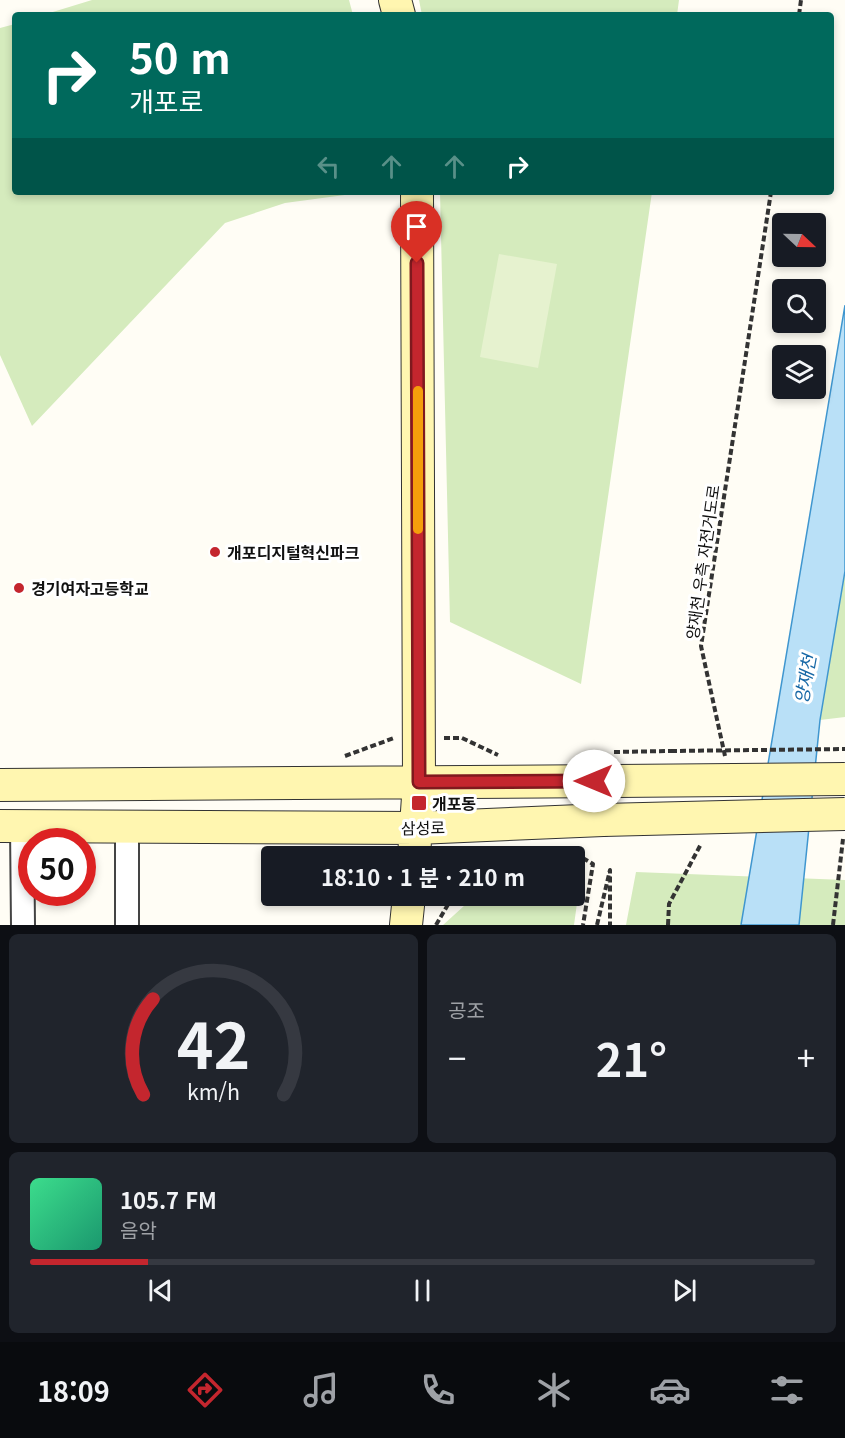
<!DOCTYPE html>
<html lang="ko">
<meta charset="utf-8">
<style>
body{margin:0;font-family:Georgia,"Noto Sans KR",serif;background:#20242c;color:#f1f3f6;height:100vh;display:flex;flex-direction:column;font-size:22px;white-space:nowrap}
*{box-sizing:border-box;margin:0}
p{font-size:20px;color:#9ea1a6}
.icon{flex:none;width:33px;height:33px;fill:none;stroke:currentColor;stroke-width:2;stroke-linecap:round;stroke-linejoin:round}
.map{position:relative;height:925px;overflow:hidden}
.sheet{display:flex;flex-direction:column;gap:9px;padding:9px;background:#0d0f14;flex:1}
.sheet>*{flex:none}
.hud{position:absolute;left:12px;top:12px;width:822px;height:183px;border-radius:6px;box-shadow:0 3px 9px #0003;background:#00695c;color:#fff;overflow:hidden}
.needle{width:39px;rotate:112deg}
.fabs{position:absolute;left:772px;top:213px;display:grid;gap:12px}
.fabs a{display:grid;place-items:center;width:54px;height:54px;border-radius:6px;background:#171b24;box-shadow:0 3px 9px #0003;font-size:30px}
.speed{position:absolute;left:18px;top:828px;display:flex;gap:12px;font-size:30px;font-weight:700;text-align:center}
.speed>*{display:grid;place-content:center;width:78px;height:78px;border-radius:50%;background:#171b24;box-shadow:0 3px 9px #0003;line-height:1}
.speed .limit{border:9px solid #d22;background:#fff;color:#111}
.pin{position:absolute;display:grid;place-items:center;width:51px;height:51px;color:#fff;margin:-62px -26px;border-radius:50% 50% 50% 0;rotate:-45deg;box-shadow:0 0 6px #0007}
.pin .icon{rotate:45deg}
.me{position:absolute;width:66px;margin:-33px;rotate:270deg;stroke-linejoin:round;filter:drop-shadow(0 0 4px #0008)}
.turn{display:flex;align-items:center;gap:21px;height:126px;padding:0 18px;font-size:27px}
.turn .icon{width:78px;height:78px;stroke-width:2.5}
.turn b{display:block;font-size:42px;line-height:51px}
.lanes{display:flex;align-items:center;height:57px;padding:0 18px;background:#0003;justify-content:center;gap:30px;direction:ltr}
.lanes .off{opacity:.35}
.big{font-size:45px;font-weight:700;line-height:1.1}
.sheet .tile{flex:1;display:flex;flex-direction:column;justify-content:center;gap:9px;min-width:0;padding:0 21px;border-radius:9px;background:#20242c}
.sheet .dial{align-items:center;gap:0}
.dial svg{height:156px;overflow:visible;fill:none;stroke:#363941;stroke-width:7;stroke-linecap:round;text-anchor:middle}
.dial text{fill:#f1f3f6;stroke:none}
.song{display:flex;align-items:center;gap:18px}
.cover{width:72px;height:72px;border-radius:9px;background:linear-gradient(135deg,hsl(150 70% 55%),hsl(160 70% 35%))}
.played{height:6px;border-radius:3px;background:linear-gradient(90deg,#c4262e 15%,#363941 15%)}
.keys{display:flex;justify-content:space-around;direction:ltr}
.heat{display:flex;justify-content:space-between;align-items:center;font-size:33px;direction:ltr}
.sheet .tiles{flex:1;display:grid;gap:9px;grid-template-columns:1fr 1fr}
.tile:last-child{grid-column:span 2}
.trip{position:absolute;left:261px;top:846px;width:324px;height:60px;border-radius:6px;background:#171b24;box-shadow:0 3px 9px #0003;font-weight:700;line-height:60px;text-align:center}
.tabs{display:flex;height:96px;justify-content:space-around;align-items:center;background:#090b0e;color:#9ea1a6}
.tabs .icon{width:42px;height:42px}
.tabs .active{color:#c4262e}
.tabs b{font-size:27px;color:#f1f3f6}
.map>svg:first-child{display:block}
.green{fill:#d5ebbd}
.pitch{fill:#e6f2cf}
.water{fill:#b9e0f7;stroke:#3f96cf;stroke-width:1.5}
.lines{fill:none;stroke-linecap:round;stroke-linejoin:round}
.street-casing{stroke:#444;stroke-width:26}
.secondary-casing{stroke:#333;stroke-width:34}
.path{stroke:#333;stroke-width:4;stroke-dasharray:6 3;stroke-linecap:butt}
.street{stroke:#fff;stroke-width:22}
.secondary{stroke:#fff6b0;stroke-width:32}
.secondary-bridge-casing{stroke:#333;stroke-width:34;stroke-linecap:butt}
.path-bridge{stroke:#333;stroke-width:4;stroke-dasharray:6 3;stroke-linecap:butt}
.secondary-bridge{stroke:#fff6b0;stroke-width:32}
.route-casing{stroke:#7f191e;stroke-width:15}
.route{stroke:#c4262e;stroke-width:10}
.slow{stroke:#f59e0b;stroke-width:10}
.poi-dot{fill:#c4262e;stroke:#fff;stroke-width:2}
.labels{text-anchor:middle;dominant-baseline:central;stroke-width:6;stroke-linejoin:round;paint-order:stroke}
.poi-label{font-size:16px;font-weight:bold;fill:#111;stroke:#fff;text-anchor:start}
.street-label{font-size:16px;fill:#111;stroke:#fff}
.water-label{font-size:18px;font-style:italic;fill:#1768a6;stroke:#fff}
</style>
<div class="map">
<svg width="845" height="925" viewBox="0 0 845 925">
<rect width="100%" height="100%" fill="#fffdf5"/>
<path class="green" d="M92,0H349L353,15H43Z
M419,0H679L677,15H422Z
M15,24V192H367L285,203L225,223L32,426L0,355V28Z
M440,192H652L581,684L450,622Z
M845,571V717L820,720Z
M636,872L845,880V925H626Z
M575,873L581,874L574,925H443L475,896H574Z"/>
<path class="pitch" d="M499,254L557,264L538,368L480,357Z"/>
<path class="water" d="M845,305V571L820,720L799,925H741Z"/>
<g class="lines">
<defs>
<path id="street" d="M127,825V925
M22,827L23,925"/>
<path id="secondary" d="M395,0L399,15
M0,785L615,781
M0,826L417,828L603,820
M414,856L419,782L417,192
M406,925L409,896"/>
</defs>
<use href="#street" class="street-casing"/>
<use href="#secondary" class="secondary-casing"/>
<path class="path" d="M799,15L801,0
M444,738H462L498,755
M614,752L671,751
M345,756L394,738
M725,756L701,646L771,192
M574,857H581L593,864L583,925
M436,925L453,896
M597,925L610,870V925
M668,925L669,904L701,844
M833,925L843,839"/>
<use href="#street" class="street"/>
<use href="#secondary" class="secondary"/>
<defs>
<path id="secondary-bridge" d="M615,781L845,779
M603,820L845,814"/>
</defs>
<use href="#secondary-bridge" class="secondary-bridge-casing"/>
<path class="path-bridge" d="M671,751L845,749"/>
<use href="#secondary-bridge" class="secondary-bridge"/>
</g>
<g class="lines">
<defs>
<path id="route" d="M417,263L419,782L594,781"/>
</defs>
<use href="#route" class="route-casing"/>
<use href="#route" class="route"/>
<path class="slow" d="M418,391V529"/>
</g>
<g class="poi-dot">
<circle cx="215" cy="552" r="6"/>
<circle cx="19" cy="588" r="6"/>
<rect x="411" y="795" width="16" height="16" rx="3"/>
</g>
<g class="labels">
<g class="poi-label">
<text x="227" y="552">개포디지털혁신파크</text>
<text x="31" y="588">경기여자고등학교</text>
<text x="432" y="803">개포동</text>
</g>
<g class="street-label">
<text transform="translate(702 562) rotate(-82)">양재천 우측 자전거도로</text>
<text transform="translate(423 827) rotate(-1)">삼성로</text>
</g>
<g class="water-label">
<text transform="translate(804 679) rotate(-80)">양재천</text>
</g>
</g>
</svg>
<div class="fabs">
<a><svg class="needle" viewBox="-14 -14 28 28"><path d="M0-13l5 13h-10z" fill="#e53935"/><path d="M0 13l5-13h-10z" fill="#9ea1a6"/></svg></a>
<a><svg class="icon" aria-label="search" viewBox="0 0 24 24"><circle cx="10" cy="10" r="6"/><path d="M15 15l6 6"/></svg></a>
<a><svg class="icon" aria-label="layers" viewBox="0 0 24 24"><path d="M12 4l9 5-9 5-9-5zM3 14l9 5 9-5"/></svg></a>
</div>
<div class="speed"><div class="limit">50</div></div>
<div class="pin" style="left:417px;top:263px;background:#d93025"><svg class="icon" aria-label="arrive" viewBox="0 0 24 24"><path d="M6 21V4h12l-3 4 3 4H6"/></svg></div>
<svg class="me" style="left:594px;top:781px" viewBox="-20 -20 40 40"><circle r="19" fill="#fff"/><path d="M0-13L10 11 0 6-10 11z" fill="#c4262e"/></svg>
<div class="trip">18:10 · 1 분 · 210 m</div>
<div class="hud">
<div class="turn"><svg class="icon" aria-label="right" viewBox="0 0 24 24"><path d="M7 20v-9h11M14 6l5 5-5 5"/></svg><div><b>50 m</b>개포로</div></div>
<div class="lanes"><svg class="icon off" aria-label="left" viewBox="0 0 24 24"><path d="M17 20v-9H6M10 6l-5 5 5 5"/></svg><svg class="icon off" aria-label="ahead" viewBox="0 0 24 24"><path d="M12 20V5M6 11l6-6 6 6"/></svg><svg class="icon off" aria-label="ahead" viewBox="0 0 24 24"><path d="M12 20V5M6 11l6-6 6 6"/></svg><svg class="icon" aria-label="right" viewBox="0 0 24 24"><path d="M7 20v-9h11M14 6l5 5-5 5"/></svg></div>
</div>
</div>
<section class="sheet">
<div class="tiles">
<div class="tile dial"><svg viewBox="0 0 100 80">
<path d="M14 69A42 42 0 1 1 86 69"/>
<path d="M14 69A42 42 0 0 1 19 20" stroke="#c4262e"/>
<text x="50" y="56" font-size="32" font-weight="700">42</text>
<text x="50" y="72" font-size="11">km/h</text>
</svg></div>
<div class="tile"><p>공조</p>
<div class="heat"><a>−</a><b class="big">21°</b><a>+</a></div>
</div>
<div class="tile">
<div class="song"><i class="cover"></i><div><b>105.7 FM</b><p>음악</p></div></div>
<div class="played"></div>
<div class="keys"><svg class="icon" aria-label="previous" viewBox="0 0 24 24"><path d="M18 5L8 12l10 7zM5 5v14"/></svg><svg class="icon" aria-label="pause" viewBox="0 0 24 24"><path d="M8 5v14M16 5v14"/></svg><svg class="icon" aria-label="next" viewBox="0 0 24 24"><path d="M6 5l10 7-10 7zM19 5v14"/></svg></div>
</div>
</div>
</section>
<nav class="tabs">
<b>18:09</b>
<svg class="icon active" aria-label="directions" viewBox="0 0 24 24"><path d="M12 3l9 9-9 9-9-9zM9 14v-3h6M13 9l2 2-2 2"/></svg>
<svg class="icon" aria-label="music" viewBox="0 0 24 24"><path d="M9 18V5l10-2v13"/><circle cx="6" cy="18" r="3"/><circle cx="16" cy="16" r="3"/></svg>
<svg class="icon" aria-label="phone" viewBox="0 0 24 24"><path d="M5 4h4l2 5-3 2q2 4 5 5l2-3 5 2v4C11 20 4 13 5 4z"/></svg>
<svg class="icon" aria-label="climate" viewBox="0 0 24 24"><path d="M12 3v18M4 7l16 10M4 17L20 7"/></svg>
<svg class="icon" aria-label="car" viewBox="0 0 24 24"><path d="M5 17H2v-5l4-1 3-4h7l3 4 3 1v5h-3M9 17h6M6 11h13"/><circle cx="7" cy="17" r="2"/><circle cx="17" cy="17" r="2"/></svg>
<svg class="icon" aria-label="filters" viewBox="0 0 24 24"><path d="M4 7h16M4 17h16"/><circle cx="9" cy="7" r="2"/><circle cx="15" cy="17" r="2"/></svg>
</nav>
